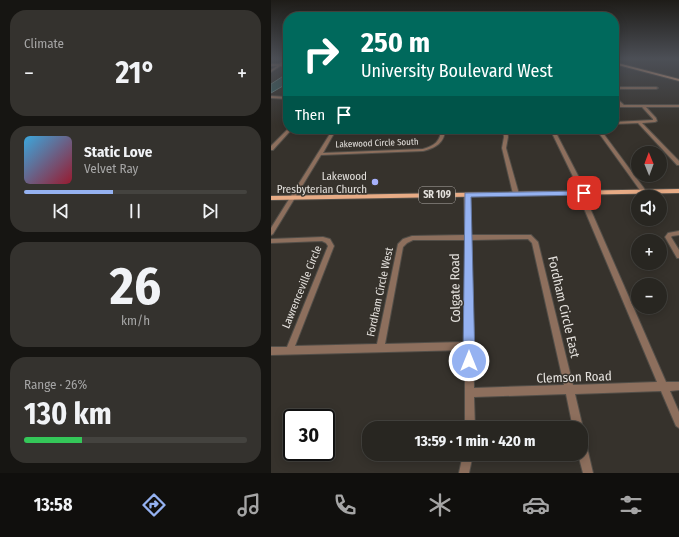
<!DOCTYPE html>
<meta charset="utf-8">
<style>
body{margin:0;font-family:"Fira Sans Condensed",sans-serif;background:#34322e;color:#f1f3f6;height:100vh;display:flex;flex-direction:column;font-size:15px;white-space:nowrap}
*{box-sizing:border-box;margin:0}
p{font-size:13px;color:#a5a5a5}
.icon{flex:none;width:22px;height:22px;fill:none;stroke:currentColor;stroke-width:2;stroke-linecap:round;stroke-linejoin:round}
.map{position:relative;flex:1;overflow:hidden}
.drawer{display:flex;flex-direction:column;gap:10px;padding:10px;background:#161512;width:271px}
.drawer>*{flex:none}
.guide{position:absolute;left:12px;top:12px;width:336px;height:122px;border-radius:16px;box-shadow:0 2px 10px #0003,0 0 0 1px #44433f;background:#00695c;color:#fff;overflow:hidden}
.needle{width:26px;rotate:359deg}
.tools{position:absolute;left:360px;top:146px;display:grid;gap:8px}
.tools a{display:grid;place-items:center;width:36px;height:36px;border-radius:50%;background:#282621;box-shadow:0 2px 10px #0003,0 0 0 1px #44433f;font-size:20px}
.speed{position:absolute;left:12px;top:409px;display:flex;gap:8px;font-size:20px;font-weight:700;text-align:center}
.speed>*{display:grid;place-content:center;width:52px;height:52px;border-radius:50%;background:#282621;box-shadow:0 2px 10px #0003,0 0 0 1px #44433f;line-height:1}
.speed .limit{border:2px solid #111;border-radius:6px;background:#fff;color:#111}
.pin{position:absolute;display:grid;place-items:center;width:34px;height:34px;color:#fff;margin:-17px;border-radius:8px;box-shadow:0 2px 6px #0006}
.me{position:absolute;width:44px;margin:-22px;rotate:0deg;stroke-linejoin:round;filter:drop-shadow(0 0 3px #0008)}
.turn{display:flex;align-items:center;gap:14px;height:84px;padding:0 12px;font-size:18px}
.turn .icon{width:52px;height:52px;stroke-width:2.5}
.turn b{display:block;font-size:28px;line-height:34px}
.then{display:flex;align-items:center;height:38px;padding:0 12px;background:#0003;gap:8px;font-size:15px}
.big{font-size:30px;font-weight:700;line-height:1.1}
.drawer .card{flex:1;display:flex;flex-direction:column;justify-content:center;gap:6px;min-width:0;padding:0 14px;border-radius:16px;background:#34322e}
.drawer .dial{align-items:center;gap:0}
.dial b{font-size:52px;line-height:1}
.song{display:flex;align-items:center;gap:12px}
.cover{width:48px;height:48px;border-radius:6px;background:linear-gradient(135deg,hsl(200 70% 55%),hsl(350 70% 35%))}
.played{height:4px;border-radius:2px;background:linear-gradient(90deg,#95b2f1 40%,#44433f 40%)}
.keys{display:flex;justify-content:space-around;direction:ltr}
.heat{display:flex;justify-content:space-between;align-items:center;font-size:22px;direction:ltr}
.charge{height:6px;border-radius:3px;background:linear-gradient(90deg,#34c759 26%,#44433f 0)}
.trip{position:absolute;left:91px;top:421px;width:226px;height:40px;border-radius:16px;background:#282621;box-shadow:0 2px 10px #0003,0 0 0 1px #44433f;font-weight:700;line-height:40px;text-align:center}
.tab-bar{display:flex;height:64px;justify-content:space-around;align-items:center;background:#100f0d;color:#a5a5a5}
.tab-bar .icon{width:28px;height:28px}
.tab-bar .current{color:#95b2f1}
.tab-bar b{font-size:18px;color:#f1f3f6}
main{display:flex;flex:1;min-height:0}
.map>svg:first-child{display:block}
.water{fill:#375d5d;stroke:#6b8583}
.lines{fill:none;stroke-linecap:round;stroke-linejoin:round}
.minor-casing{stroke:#524e48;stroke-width:2}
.major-casing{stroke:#524e48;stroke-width:2}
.minor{fill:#8d6f5d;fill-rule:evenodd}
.major{fill:#e7ab85;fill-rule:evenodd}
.route{fill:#95b2f1;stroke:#61749d}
.poi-dot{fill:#a7b1fc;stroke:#36322c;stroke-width:1.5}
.labels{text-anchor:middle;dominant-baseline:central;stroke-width:3;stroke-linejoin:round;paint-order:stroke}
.far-street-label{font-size:9px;fill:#e4e1dd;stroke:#36322c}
.shield{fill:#36322c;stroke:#b0aca8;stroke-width:1}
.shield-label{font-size:10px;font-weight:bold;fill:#e4e1dd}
.poi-label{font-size:11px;fill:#e4e1dd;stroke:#36322c;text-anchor:end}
.street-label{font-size:11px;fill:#e4e1dd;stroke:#36322c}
.near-street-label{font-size:13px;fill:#e4e1dd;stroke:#36322c}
</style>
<main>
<section class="drawer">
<div class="card"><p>Climate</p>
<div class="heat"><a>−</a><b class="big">21°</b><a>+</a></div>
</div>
<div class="card">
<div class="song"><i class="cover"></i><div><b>Static Love</b><p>Velvet Ray</p></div></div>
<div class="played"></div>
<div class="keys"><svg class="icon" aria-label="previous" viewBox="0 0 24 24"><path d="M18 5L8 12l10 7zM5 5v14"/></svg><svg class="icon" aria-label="pause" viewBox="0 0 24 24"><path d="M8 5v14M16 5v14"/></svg><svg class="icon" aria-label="next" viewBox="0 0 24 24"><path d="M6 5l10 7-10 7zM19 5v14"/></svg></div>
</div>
<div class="card dial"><b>26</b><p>km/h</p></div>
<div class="card"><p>Range · 26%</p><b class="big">130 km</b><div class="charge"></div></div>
</section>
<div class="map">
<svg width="408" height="473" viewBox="0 0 408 473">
<rect width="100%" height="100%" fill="#36322c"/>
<path class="water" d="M17,73V83L0,93V84Z"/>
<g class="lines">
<defs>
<path id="minor" d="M16,59H17V60L11,64H17V66H9L0,72V70L6,66H0V64H8Z
M343,87H385L387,88L385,89H343Z
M0,96L17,97V99L0,98Z
M343,96L353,105H408V107H375L385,118L386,121L384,122L371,123L408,161V165H406L367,123L343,124V122L382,120V119L371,107H343V105H349L343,99Z
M17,129H21L2,150H0V146Z
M62,129H79L77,130H65L52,153L152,149C163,146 170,141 170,129H174C174,143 164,148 152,151L50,155L2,234L0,235V228Z
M232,129H236L237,137L235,148L248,194L245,196L242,194L231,148L233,137Z
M279,129H283L316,193L315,199L395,382H408V390L399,391L408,412V428L405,426L390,391L304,394L312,428L310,432V428H302L295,394L203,397L204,428H194V350L0,355V347H16L57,246L55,243L51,241L0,243V239L52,237L59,239L63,246L24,346L106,344L127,244L132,239L141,236L194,235L193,195L196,193L199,195L200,235H260L267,242L302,385L386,382L309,199L310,193ZM257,239L261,243L293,385L203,388L200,240ZM142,240H194V342L114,344L132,247L136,243Z
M325,129H329L375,191L376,192L375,193H371Z
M408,231V235L401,236L400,237L408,250V258H406L394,237L397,233Z
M310,438L314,439L315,443L322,473H312L307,454H310Z
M192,454H202L198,473H188Z"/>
<path id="major" d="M343,62L408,79V81L343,64Z
M408,189V193L0,200V196Z"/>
</defs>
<use href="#minor" class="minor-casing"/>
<use href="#major" class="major-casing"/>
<use href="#minor" class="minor"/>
<use href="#major" class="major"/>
</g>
<linearGradient id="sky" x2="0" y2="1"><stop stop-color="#1e1c18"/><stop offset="0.47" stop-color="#4c4f56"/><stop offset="1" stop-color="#4c4f56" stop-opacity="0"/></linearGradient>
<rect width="408" height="125" fill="url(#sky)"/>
<path class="route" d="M313,191H316V195L200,197L204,361L203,366L198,368L194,366L192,361L194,193Z"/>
<circle class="poi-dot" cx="104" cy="182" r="4"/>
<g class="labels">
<g class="far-street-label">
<text transform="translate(106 143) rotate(-2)">Lakewood Circle South</text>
</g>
<rect class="shield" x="148" y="187" width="36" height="16" rx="3"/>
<g class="shield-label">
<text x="166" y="195">SR 109</text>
</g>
<g class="poi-label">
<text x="96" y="176">Lakewood<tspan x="96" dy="13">Presbyterian Church</tspan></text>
</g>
<g class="street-label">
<text transform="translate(31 287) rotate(-68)">Lawrenceville Circle</text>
<text transform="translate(109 292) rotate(-78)">Fordham Circle West</text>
</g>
<g class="near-street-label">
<text transform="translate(184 288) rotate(-91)">Colgate Road</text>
<text transform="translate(293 307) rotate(77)">Fordham Circle East</text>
<text transform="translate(303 377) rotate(-2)">Clemson Road</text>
</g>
</g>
</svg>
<div class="tools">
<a><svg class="needle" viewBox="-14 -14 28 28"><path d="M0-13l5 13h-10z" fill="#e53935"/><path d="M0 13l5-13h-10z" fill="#a5a5a5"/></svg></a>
<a><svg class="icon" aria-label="sound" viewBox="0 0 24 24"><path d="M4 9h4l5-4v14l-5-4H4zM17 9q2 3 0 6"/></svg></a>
<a>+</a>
<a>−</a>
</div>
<div class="speed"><div class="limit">30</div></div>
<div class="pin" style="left:313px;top:193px;background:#d93025"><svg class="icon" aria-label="arrive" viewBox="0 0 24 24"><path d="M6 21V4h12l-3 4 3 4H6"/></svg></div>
<svg class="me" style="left:198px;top:361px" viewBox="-20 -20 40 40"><circle r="17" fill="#95b2f1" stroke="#fff" stroke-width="3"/><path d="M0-11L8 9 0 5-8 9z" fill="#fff"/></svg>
<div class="trip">13:59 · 1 min · 420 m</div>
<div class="guide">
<div class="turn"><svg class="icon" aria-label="right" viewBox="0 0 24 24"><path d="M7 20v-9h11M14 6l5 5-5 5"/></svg><div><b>250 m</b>University Boulevard West</div></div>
<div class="then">Then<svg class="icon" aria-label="arrive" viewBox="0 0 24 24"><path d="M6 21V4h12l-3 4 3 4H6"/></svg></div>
</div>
</div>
</main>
<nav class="tab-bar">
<b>13:58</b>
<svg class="icon current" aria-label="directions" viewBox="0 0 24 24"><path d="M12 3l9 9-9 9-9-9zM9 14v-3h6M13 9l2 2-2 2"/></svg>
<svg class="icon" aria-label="music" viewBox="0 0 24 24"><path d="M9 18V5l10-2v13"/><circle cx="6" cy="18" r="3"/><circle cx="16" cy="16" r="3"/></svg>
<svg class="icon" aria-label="phone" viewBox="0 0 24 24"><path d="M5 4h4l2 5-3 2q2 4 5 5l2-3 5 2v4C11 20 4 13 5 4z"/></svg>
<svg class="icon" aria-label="climate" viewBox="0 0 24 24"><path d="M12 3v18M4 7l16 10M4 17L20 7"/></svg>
<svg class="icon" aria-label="car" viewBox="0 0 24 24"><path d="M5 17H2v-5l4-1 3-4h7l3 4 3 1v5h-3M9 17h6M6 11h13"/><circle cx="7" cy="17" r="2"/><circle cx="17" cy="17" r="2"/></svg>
<svg class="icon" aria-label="filters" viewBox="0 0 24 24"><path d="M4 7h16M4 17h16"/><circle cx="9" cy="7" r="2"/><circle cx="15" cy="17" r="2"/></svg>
</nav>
